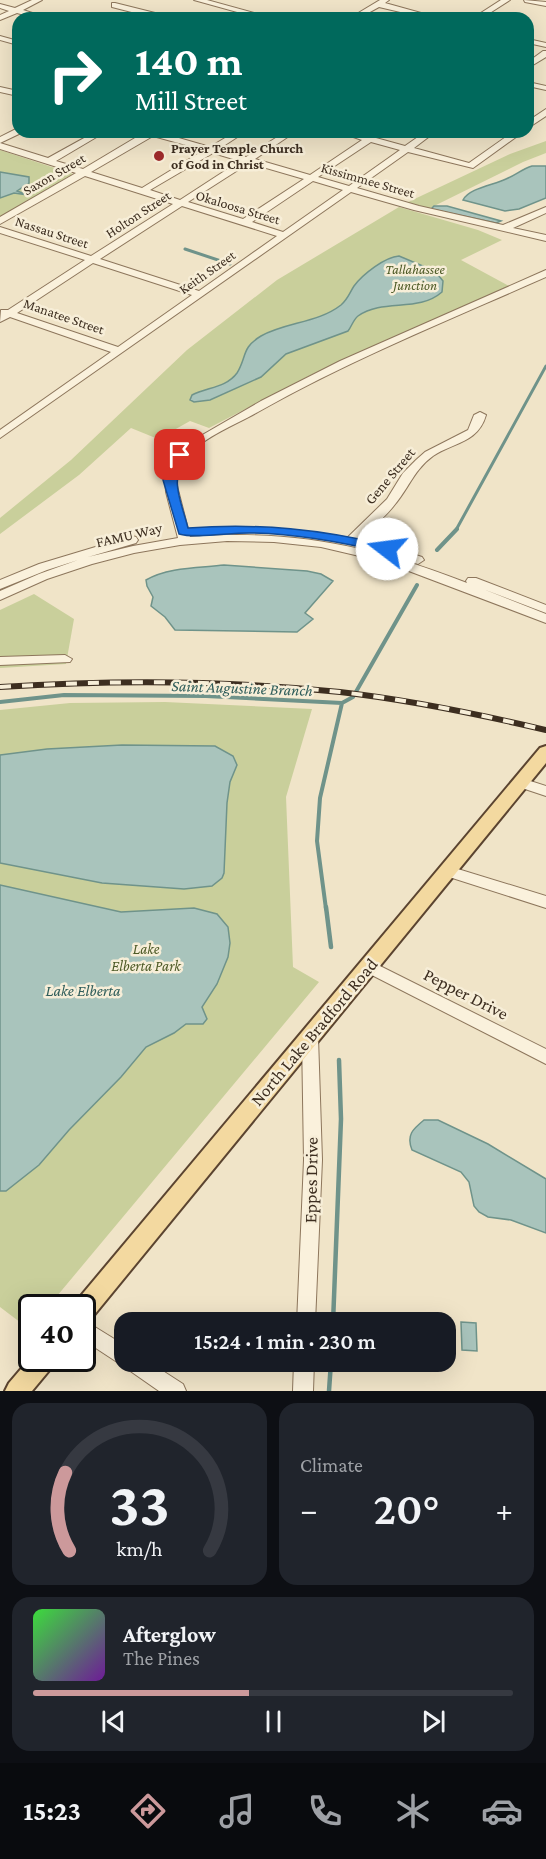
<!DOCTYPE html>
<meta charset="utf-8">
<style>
body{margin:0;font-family:"Crimson Pro",serif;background:#20242c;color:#f1f3f6;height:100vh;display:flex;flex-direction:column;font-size:22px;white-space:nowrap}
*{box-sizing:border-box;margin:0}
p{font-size:20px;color:#9ea1a6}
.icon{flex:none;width:33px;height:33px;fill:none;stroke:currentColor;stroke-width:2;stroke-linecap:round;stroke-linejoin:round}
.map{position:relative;height:1391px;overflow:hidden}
.details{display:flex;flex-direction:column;gap:12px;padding:12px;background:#0d0f14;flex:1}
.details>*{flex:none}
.top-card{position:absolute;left:12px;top:12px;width:522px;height:126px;border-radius:18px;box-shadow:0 6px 24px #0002;background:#00695c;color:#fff;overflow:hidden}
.speed{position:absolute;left:18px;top:1294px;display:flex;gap:12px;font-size:30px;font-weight:700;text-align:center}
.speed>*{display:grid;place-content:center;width:78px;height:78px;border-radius:50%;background:#171b24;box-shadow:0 6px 24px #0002;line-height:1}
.speed .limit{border:3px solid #111;border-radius:9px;background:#fff;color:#111}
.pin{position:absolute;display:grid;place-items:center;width:51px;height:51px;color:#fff;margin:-26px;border-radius:12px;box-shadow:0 3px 9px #0006}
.me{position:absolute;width:66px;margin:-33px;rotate:285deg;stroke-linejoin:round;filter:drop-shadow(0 0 4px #0008)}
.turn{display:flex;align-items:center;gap:21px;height:126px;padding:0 24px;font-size:27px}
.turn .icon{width:78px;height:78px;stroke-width:2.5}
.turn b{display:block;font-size:42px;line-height:51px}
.big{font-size:45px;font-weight:600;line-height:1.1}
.details .card{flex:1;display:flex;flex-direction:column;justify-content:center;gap:9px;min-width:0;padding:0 21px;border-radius:18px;background:#20242c}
.details .dial{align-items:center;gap:0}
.dial svg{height:156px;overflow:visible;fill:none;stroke:#363941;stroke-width:7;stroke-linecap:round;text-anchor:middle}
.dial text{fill:#f1f3f6;stroke:none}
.song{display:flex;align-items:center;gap:18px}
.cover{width:72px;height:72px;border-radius:9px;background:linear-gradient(135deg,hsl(120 70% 55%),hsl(280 70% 35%))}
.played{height:6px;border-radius:3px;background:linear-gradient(90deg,#cc999b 45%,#363941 45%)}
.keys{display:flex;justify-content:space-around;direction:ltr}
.heat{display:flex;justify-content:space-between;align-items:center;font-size:33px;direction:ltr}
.details .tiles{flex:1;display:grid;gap:12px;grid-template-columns:1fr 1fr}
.card:last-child{grid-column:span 2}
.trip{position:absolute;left:114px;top:1312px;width:342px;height:60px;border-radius:18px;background:#171b24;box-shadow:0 6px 24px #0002;font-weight:600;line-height:60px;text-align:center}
.menu{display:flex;height:96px;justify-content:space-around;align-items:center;background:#090b0e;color:#9ea1a6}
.menu .icon{width:42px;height:42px}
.menu .selected{color:#cc999b}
.menu b{font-size:27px;color:#f1f3f6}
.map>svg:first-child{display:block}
.green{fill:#c9cf9b}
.water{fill:#a9c4bc;stroke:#6f938a;stroke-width:1.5}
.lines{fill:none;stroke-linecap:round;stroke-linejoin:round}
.stream-far2{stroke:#6f938a;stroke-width:3}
.stream-far1{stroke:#6f938a;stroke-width:4}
.stream{stroke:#6f938a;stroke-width:4.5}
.minor-casing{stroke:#8d765c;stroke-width:2}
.major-casing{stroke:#5b4430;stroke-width:4}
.minor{fill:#faf1dc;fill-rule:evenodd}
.major{fill:#f3d9a0;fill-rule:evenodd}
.rail-casing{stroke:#3d2e20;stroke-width:6}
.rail{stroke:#f7eed8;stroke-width:4;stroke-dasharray:11;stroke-linecap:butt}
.route{fill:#1a73e8;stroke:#114b97;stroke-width:1.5}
.poi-dot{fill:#9e2a2b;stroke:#f7eed8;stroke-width:2}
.labels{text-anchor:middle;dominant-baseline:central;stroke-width:5;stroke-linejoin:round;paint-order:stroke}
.far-poi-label{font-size:14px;font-weight:bold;fill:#3d2e20;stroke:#f7eed8;text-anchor:start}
.far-street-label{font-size:14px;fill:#3d2e20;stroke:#f7eed8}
.far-park-label{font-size:14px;font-style:italic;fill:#4d5a26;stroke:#f7eed8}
.street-label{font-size:15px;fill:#3d2e20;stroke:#f7eed8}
.park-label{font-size:15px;font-style:italic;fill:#4d5a26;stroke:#f7eed8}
.water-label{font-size:16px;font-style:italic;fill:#2f5d5a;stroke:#f7eed8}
.near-street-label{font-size:18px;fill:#3d2e20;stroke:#f7eed8}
</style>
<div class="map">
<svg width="546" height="1391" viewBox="0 0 546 1391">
<rect width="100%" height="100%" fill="#f0e4c8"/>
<path class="green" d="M546,141V153L523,162L428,209L406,203L510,154Z
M0,150L73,174L0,217Z
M399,207L478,230L502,240L461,260L509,286L311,375L209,428L190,421L158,439L131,428L79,475L0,534V518L71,460L187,350L277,280Z
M34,594L74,619L66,664L0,668V610Z
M165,702L312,709L286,797L293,967L319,982L47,1308H32L31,1327L29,1329L0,1307V710L70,703Z"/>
<path class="water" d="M532,166H546V198L519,209L505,211L463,200C469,188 494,185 506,179C516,175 522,169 532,166Z
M0,172L29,177V183L17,191L28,195L14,193L0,198Z
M434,206H447L501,221L496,223L431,209Z
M399,256L435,271L443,281L442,292C418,313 384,298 358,316C353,320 352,326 348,331L286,354L261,377L210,400L194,402L190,400L192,395C207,387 226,388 237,373C247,357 241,348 261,336C286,322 318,323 341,305C348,299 350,292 354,286C363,274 385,257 399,256Z
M224,565L307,571L321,574L333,581L305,613L313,619L297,632L175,630L165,617L151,606L153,597L147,586L146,580C168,567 199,568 224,565Z
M122,745L215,746L233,756L237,765L230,782L227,803L224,873L222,878L212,886L184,889L102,883L0,863V755L47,749Z
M0,885L121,912L194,908L217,914L228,927L230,943L228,957L217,984L202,1007L207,1019L203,1024H186L174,1033L146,1047L121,1077L69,1130L39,1165L6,1191H0Z
M424,1120H438L488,1144L546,1179V1233L511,1220L488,1217L479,1212L474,1206L469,1182L461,1172L412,1150C406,1135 413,1129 424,1120Z
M461,1322L476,1323L477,1351L462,1350Z"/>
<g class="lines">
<path class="stream-far2" d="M185,249L230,264
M456,530L546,366"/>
<path class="stream-far1" d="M437,550L457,529
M0,702L64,695L206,696L342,703L353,697L417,585
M326,909L317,841L320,798L342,703"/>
<path class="stream" d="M326,907L331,947
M333,1323L341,1119L339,1060
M329,1391L331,1362"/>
<defs>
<path id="minor" d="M32,0H42L23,10L48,18H35L17,13L0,20V15L9,11L0,8V4L15,8Z
M194,0H207L272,18H259Z
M380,0H389L385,3L439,18H426L379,7L359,18H350Z
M501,0H510L482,18H473Z
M524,0L546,2V6L525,2Z
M115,3L167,16L168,18H155L112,7V3Z
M0,36L18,41V45L0,40Z
M528,39L546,43V47L528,43Z
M543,51H546V57L528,68V62Z
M528,82L546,86V90L528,86Z
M0,87L18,91V96L0,92Z
M546,109V116L528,128V121Z
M18,128V132L21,133L0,143L48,158L95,132H105L56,161L83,169L145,132H158L210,147L235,132H245L219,149L246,157L285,132H295L255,159L310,175L362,140L339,132H353L368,136L374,132H384L376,138L405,146L425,132H435L414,148L469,163L513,132H523L473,168L408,152L357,188L419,206L503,225L546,207V213L513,228L546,235V241L414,210L351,192L0,438V430L111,352L10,317L0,322L1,310H8L85,260L0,233V227L91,256L173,204L85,176L0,224V217L76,173L0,149V137ZM153,136L204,150L142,188L91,172ZM371,142L400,150L349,186L318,177ZM213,153L240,161L180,200L150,190ZM249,163L304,179L243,219L188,202ZM313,181L343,190L283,232L252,222ZM182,206L277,236L199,291L100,259ZM93,263L192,295L118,347L17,313Z
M546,270V277C449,320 350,360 258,412C235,425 207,436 188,454C179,462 177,471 176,482L190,537C292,529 373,546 467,583L466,581L468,578H476L546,605V613L483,589L546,614V623L385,562L321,547L274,542L227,541L180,545L134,553L92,564L47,579L0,600V591L39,574L78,560L47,570L0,589V580L39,564L132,536L136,537L138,540L136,543L88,557L133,546L178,538L166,492L165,474L173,457L185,445L261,401L340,361Z
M480,412L486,415C478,443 454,442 433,456C415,469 409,487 396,503C385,518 369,530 356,543H348L346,540L348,537L387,499L403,473L416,460L425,452L468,430L474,415Z
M371,541L422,557L424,560L418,564L367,548L365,545Z
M65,655L72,659L70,662L0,665V657Z
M521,778L546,786V796L516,786L514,783L516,780Z
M448,866L546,896V908L443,875L440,871L443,867Z
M368,960L546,1049V1064L362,970L360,966L362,962Z
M310,1030L316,1032L318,1037L322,1160L315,1323H297L304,1160L302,1037L304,1032Z
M82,1319L124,1345V1362H149L183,1384L186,1391H159L126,1368L125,1365L117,1362L82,1339Z
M294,1362H314L313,1391H293Z"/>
<path id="major" d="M546,746V763L90,1320L82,1322V1308H72L74,1304L540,748Z
M32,1356V1359H56L52,1367L32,1391H5L9,1383Z"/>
</defs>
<use href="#minor" class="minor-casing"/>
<use href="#major" class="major-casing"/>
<use href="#minor" class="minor"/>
<use href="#major" class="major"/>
<defs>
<path id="rail" d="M0,687C114,680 227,680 340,692C410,700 478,714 546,730"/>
</defs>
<use href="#rail" class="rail-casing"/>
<use href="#rail" class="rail"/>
</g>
<path class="route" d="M180,452L186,455C169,481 181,500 188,528C260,523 321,529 391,546L393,549L387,553C342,542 299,534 253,533C232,532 197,539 179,534L163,480L166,467L176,453Z"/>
<circle class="poi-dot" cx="159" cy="156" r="6"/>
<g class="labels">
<g class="far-poi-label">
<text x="171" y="148">Prayer Temple Church<tspan x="171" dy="16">of God in Christ</tspan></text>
</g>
<g class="far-street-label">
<text transform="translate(54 174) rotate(-30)">Saxon Street</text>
<text transform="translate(368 180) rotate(16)">Kissimmee Street</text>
<text transform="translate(238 207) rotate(17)">Okaloosa Street</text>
<text transform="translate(138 214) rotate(-33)">Holton Street</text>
<text transform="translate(52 232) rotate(18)">Nassau Street</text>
<text transform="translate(207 272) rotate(-35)">Keith Street</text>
<text transform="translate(64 316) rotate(19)">Manatee Street</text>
</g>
<g class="far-park-label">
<text x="415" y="269">Tallahassee<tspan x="415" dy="16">Junction</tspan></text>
</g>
<g class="street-label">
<text transform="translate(390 476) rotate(-50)">Gene Street</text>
<text transform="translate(129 535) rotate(-13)">FAMU Way</text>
</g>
<g class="park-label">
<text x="146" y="949">Lake<tspan x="146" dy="17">Elberta Park</tspan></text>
</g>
<g class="water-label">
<text transform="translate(242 688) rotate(2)">Saint Augustine Branch</text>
<text x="83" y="990">Lake Elberta</text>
</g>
<g class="near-street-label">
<text transform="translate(466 994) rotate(27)">Pepper Drive</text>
<text transform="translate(314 1032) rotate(-50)">North Lake Bradford Road</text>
<text transform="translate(311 1180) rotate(-89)">Eppes Drive</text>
</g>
</g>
</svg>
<div class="speed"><div class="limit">40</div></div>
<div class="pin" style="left:180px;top:455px;background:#d93025"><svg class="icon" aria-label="arrive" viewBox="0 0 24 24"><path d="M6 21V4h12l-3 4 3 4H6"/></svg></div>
<svg class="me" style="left:387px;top:549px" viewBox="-20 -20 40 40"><circle r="19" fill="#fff"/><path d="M0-13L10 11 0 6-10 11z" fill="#1a73e8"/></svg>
<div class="trip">15:24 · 1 min · 230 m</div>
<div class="top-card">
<div class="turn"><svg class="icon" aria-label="right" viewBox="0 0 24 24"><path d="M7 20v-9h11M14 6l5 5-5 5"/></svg><div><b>140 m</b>Mill Street</div></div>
</div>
</div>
<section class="details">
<div class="tiles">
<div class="card dial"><svg viewBox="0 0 100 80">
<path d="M14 69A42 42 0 1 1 86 69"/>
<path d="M14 69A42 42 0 0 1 12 29" stroke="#cc999b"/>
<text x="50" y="56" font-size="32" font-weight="700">33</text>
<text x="50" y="72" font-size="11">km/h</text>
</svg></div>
<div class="card"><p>Climate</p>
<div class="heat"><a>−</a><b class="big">20°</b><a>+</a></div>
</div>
<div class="card">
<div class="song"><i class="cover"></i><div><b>Afterglow</b><p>The Pines</p></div></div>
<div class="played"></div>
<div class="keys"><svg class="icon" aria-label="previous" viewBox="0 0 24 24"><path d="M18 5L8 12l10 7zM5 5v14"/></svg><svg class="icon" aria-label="pause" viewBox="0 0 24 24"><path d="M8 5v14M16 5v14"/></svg><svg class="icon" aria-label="next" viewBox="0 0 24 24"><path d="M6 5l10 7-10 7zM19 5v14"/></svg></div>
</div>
</div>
</section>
<nav class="menu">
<b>15:23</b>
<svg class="icon selected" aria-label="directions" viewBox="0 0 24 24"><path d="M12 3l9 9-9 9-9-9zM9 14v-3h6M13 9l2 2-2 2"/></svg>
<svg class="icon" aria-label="music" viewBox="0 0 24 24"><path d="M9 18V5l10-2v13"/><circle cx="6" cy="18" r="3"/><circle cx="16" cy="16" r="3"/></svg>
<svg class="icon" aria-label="phone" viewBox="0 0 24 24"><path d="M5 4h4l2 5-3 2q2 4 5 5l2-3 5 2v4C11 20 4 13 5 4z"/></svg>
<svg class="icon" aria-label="climate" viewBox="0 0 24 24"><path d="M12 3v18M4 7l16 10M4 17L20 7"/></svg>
<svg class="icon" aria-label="car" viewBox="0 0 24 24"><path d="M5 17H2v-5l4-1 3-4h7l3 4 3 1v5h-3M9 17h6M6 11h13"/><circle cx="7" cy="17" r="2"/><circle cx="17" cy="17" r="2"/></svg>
</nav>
